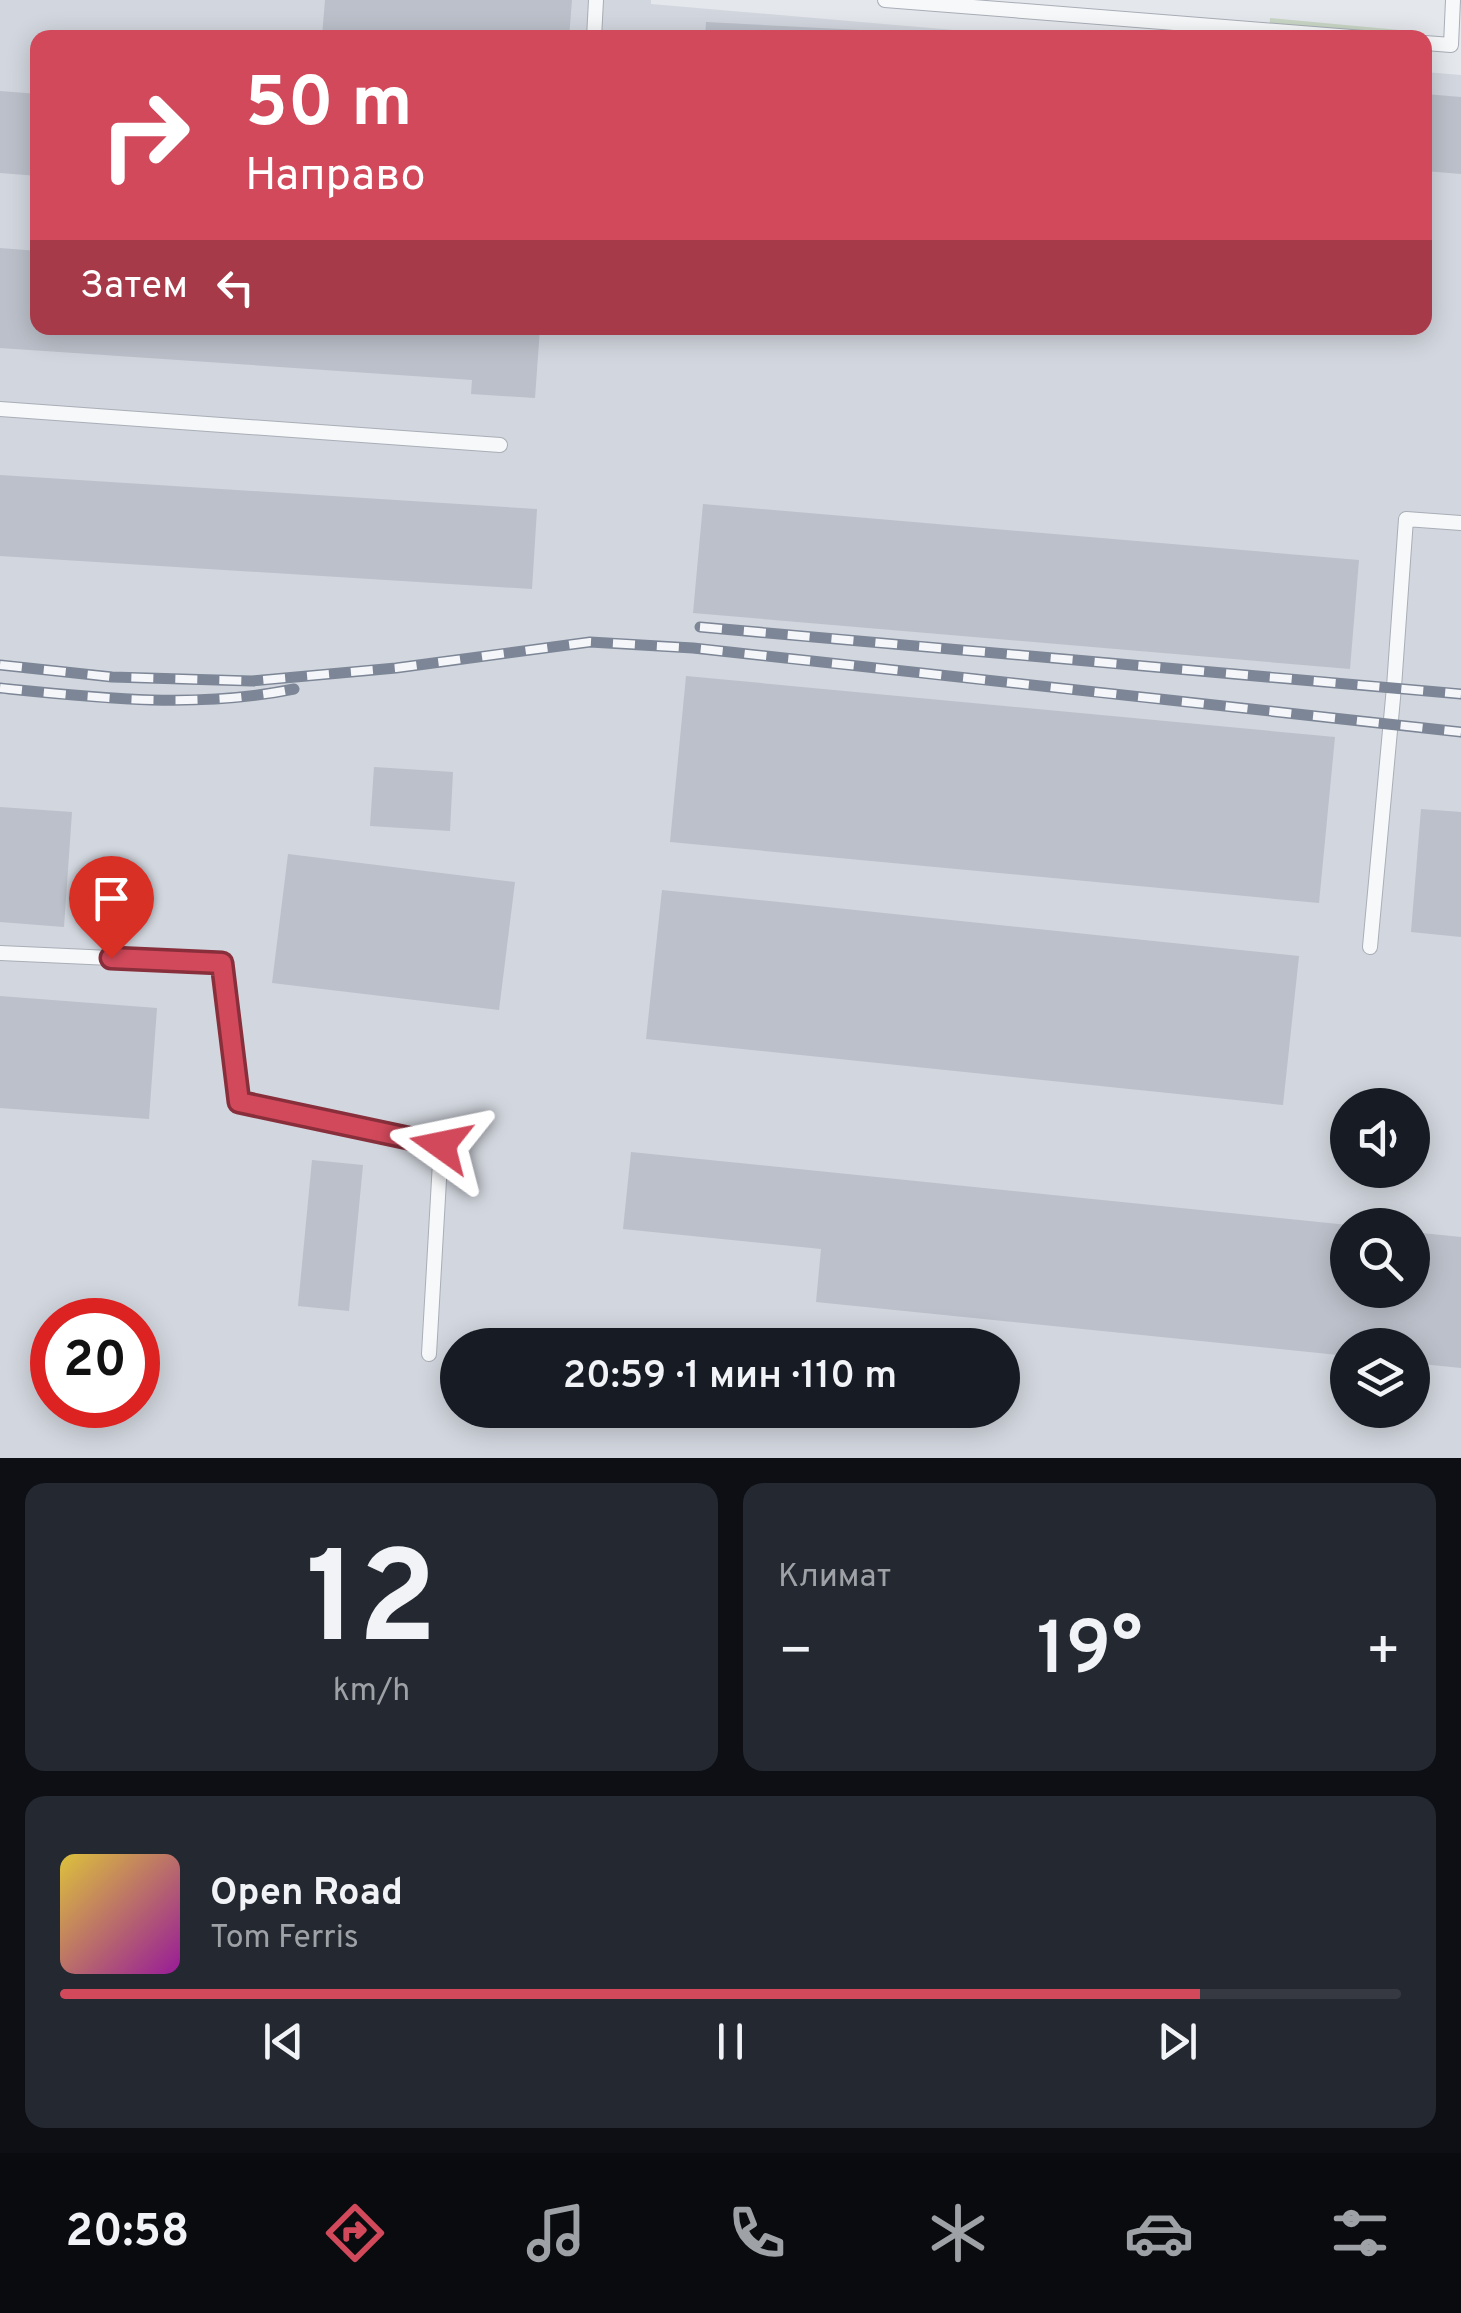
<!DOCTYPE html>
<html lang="ru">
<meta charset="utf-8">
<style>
body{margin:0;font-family:Overpass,sans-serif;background:#242831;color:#f1f3f6;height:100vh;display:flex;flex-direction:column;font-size:38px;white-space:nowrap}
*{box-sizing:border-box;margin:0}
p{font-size:32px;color:#9ea1a6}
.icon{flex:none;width:55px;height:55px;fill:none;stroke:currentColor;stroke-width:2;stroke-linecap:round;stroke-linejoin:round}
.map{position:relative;height:1458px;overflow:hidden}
.details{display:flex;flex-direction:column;gap:25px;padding:25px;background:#0d0f14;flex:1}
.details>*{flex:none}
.hud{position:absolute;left:30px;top:30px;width:1402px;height:305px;border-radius:20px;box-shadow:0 5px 25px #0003;background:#d1495b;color:#fff;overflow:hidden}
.controls{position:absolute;left:1330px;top:1088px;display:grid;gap:20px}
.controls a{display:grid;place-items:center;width:100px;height:100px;border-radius:50%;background:#171b24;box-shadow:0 5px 25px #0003;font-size:50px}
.speed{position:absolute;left:30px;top:1298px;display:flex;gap:20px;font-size:50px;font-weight:700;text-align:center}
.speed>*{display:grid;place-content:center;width:130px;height:130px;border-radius:50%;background:#171b24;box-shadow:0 5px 25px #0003;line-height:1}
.speed .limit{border:15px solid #d22;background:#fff;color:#111}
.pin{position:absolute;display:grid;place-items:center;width:85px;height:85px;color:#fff;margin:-102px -42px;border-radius:50% 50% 50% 0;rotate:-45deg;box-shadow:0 0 10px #0007}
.pin .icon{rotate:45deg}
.me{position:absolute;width:110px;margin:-55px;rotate:282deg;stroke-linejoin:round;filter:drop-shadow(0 0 8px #0008)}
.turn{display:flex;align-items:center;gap:35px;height:210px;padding:0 50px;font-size:45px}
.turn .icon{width:130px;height:130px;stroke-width:2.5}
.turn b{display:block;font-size:70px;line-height:85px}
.then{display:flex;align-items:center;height:95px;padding:0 50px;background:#0003;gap:20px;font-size:38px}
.big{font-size:75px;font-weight:600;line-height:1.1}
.details .card{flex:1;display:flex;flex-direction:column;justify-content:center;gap:15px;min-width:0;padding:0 35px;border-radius:20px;background:#242831}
.details .dial{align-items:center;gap:0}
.dial b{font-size:130px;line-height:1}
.song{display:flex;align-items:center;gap:30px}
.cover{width:120px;height:120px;border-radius:15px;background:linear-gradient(135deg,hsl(50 70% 55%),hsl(300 70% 35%))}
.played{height:10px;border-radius:5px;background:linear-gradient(90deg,#d1495b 85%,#363941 85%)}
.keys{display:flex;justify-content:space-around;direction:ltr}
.heat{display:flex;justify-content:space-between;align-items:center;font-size:55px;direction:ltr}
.details .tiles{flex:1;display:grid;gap:25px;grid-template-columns:1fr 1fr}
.card:last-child{grid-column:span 2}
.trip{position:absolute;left:440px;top:1328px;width:580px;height:100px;border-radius:50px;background:#171b24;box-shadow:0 5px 25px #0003;font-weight:600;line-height:100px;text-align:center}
.dock{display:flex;height:160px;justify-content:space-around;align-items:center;background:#090b0e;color:#9ea1a6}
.dock .icon{width:70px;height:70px}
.dock .current{color:#d1495b}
.dock b{font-size:45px;color:#f1f3f6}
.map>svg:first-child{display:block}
.built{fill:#d2d6de;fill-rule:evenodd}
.green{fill:#c9d6c5}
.building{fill:#bbc0ca}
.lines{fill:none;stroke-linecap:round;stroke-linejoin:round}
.lane-casing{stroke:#a9aeb7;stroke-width:16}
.lane{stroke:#f7f8fa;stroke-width:14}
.rail-casing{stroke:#7d8696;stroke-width:11}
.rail{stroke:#f4f6f9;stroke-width:8;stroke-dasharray:22;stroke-linecap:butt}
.route-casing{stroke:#882f3b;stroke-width:25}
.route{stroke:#d1495b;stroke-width:18}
</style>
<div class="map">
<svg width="1461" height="1458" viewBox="0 0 1461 1458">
<rect width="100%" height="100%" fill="#e4e7ec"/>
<path class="built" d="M0,0H651V4L1036,37L38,38V328H1425V72L1461,75V1458H0ZM1348,1105H1412V1170H1348ZM1348,1225H1412V1290H1348ZM52,1320H138V1405H52ZM458,1345H1002V1410H458ZM1348,1345H1412V1410H1348Z"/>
<path class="green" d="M1270,18L1410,31L1409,38H1269Z"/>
<path class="building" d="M325,0H572L569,38L322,36Z
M706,22L860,30L859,38H705Z
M0,91L38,94V176L0,173Z
M1425,94L1461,97V174L1425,171Z
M0,248L38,251V328H540L535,398L471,394L472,380L0,348Z
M0,475L537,509L532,589L0,556Z
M703,504L1359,560L1350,669L693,613Z
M686,676L1335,737L1319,903L670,842Z
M374,767L453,772L450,831L370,826Z
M0,807L72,812L64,927L0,922Z
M1421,809L1461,812V937L1411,932Z
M288,854L515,882L499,1010L272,983Z
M662,890L1299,956L1283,1105L646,1039Z
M0,996L157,1008L149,1119L0,1108Z
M631,1152L1348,1225V1290H1412V1232L1461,1237V1368L1412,1363V1345H1348V1356L816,1302L821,1249L623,1229Z
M312,1160L363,1165L349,1311L298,1306Z"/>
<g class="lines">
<defs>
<path id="lane" d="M885,0L1364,38
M594,38L596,0
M1425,43L1451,45L1453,0
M0,409L500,445
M1370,947L1394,687L1406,519L1461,523
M0,953L222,963L239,1102L441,1145L429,1354"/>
</defs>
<use href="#lane" class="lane-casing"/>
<use href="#lane" class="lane"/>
<defs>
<path id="rail" d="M700,627L1461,694
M0,665L112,677L252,681L396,668L590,642L693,648L1461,732
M0,688C98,698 196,709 294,689"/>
</defs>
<use href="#rail" class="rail-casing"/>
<use href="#rail" class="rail"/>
</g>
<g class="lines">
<defs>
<path id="route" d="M111,958L222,963L239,1102L441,1145"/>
</defs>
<use href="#route" class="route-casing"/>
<use href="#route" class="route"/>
</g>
</svg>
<div class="controls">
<a><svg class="icon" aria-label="sound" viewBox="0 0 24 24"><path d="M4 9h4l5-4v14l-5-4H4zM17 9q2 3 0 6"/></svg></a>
<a><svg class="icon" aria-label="search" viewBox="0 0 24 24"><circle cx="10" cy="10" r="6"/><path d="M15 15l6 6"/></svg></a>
<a><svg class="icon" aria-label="layers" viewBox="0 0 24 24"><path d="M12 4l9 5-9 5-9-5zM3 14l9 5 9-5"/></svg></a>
</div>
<div class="speed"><div class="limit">20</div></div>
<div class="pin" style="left:111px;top:958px;background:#d93025"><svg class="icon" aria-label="arrive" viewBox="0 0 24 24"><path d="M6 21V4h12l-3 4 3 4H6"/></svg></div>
<svg class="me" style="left:441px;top:1145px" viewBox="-20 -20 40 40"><path d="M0-17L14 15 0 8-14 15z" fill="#d1495b" stroke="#fff" stroke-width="4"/></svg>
<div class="trip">20:59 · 1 мин · 110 m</div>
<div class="hud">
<div class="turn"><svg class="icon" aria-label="right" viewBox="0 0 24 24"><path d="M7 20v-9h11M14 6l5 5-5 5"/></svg><div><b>50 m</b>Направо</div></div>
<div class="then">Затем<svg class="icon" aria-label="left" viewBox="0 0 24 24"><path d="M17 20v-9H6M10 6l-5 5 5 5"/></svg></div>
</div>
</div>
<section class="details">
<div class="tiles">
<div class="card dial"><b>12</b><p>km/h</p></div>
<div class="card"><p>Климат</p>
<div class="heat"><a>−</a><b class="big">19°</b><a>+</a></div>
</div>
<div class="card">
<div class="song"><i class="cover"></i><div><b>Open Road</b><p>Tom Ferris</p></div></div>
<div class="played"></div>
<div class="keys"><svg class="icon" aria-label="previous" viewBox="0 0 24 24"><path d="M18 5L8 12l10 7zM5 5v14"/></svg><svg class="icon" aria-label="pause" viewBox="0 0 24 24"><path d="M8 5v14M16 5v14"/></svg><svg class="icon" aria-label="next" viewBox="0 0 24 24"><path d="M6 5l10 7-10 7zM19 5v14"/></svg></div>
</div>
</div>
</section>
<nav class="dock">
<b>20:58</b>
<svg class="icon current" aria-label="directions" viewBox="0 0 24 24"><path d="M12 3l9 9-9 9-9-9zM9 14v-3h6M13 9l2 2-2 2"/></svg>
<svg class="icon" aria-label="music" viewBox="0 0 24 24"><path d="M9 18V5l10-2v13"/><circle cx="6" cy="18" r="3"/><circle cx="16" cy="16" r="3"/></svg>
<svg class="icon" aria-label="phone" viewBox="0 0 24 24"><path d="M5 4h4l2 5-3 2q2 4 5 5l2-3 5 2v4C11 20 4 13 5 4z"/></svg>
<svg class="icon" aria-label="climate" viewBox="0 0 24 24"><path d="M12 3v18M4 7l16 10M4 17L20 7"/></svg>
<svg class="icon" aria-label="car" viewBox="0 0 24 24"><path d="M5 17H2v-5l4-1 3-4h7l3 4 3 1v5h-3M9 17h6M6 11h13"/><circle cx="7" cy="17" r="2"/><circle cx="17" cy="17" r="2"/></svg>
<svg class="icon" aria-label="filters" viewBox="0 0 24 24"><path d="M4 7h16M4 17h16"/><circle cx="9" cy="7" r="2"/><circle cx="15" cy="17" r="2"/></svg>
</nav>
